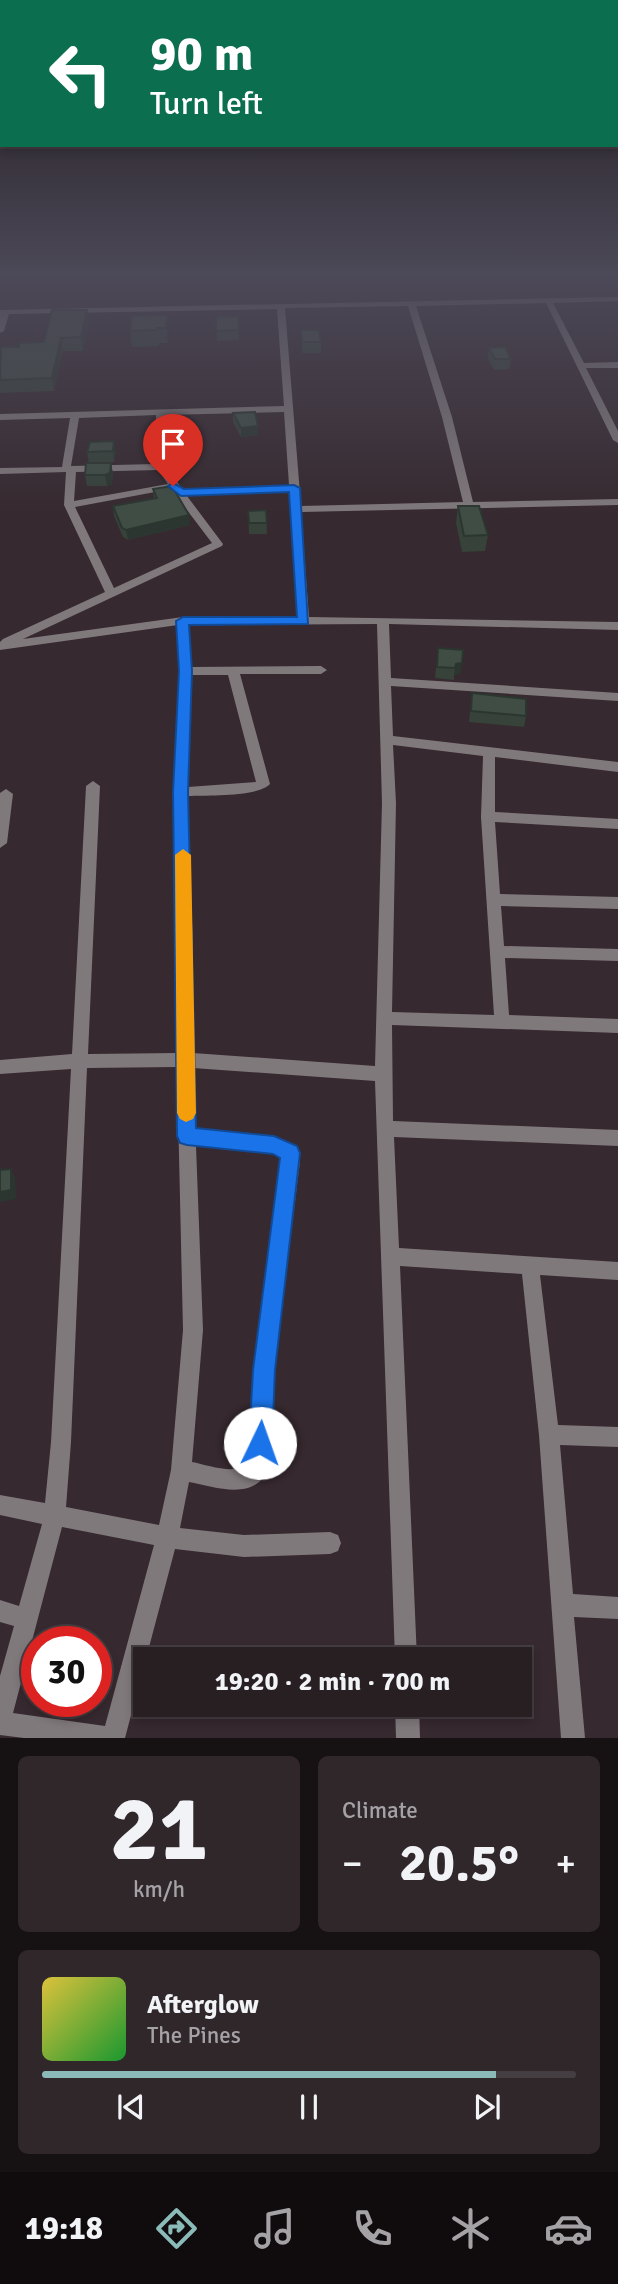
<!DOCTYPE html>
<meta charset="utf-8">
<style>
body{margin:0;font-family:Signika,sans-serif;background:#30272b;color:#f1f3f6;height:100vh;display:flex;flex-direction:column;font-size:26px;white-space:nowrap}
*{box-sizing:border-box;margin:0}
p{font-size:23px;color:#a5a2a6}
.icon{flex:none;width:38px;height:38px;fill:none;stroke:currentColor;stroke-width:2;stroke-linecap:round;stroke-linejoin:round}
.map{position:relative;height:1738px;overflow:hidden}
.sheet{display:flex;flex-direction:column;gap:18px;padding:18px;background:#161113;flex:1}
.sheet>*{flex:none}
.guide{position:absolute;left:0px;top:0px;width:620px;height:147px;box-shadow:0 4px 10px #0003,0 0 0 2px #443d41;background:#0b6e4f;color:#fff;overflow:hidden}
.speed{position:absolute;left:21px;top:1626px;display:flex;gap:14px;font-size:35px;font-weight:700;text-align:center}
.speed>*{display:grid;place-content:center;width:91px;height:91px;border-radius:50%;background:#281f23;box-shadow:0 4px 10px #0003,0 0 0 2px #443d41;line-height:1}
.speed .limit{border:10px solid #d22;background:#fff;color:#111}
.pin{position:absolute;display:grid;place-items:center;width:60px;height:60px;color:#fff;margin:-72px -30px;border-radius:50% 50% 50% 0;rotate:-45deg;box-shadow:0 0 7px #0007}
.pin .icon{rotate:45deg}
.me{position:absolute;width:77px;margin:-38px;rotate:3deg;stroke-linejoin:round;filter:drop-shadow(0 0 5px #0008)}
.turn{display:flex;align-items:center;gap:24px;height:147px;padding:0 35px;font-size:32px}
.turn .icon{width:91px;height:91px;stroke-width:2.5}
.turn b{display:block;font-size:49px;line-height:60px}
.big{font-size:52px;font-weight:700;line-height:1.1}
.sheet .widget{flex:1;display:flex;flex-direction:column;justify-content:center;gap:10px;min-width:0;padding:0 24px;border-radius:10px;background:#30272b}
.sheet .dial{align-items:center;gap:0}
.dial b{font-size:91px;line-height:1}
.song{display:flex;align-items:center;gap:21px}
.cover{width:84px;height:84px;border-radius:10px;background:linear-gradient(135deg,hsl(50 70% 55%),hsl(130 70% 35%))}
.played{height:7px;border-radius:4px;background:linear-gradient(90deg,#8bbbb9 85%,#443d41 85%)}
.keys{display:flex;justify-content:space-around;direction:ltr}
.heat{display:flex;justify-content:space-between;align-items:center;font-size:38px;direction:ltr}
.sheet .tiles{flex:1;display:grid;gap:18px;grid-template-columns:1fr 1fr}
.widget:last-child{grid-column:span 2}
.trip{position:absolute;left:133px;top:1647px;width:399px;height:70px;border-radius:0px;background:#281f23;box-shadow:0 4px 10px #0003,0 0 0 2px #443d41;font-weight:700;line-height:70px;text-align:center}
.dock{display:flex;height:112px;justify-content:space-around;align-items:center;background:#100c0e;color:#a5a2a6}
.dock .icon{width:49px;height:49px}
.dock .selected{color:#8bbbb9}
.dock b{font-size:32px;color:#f1f3f6}
.map>svg:first-child{display:block}
.lines{fill:none;stroke-linecap:round;stroke-linejoin:round}
.street{fill:#80797c;fill-rule:evenodd}
.wall{fill:#36423a}
.shaded-wall{fill:#2c3630}
.building{fill:#3f4d44;stroke:#2c3630;stroke-width:2}
.route{fill:#1a73e8;stroke:#114b97;stroke-width:2}
.slow{fill:#f59e0b}
</style>
<div class="map">
<svg width="618" height="1738" viewBox="0 0 618 1738">
<rect width="100%" height="100%" fill="#36292f"/>
<g class="lines">
<path class="street" d="M618,297V301L553,303L584,363L618,362V368H586L618,431V443L613,440L546,303L416,306L452,417L473,502L618,499V505L301,512L309,617L618,622V630L389,624L391,678L618,693V701L391,686L393,736L618,762V772L495,757V812L618,819V829L495,822L500,894L618,897V909L501,906L504,946L618,949V961L505,958L509,1015L618,1019V1033L392,1025L393,1121L618,1130V1146L394,1137L399,1248L618,1262V1280L540,1275L558,1425L618,1427V1447L560,1445L573,1594L618,1597V1619L574,1617L585,1738H561L539,1435L522,1274L400,1266L417,1659H395L375,1081L193,1068L195,1130L274,1137L296,1147L300,1161L274,1370L269,1468C255,1502 216,1487 189,1482L180,1528L244,1535L330,1532L338,1535L341,1543L338,1551L330,1554L244,1557L175,1549L125,1738H24L0,1735V1676L14,1626L0,1622V1600L19,1606L42,1524L0,1515V1495L45,1503L51,1442L71,1069L0,1074V1060L72,1054L86,786L93,781L100,786L88,1054L177,1053L179,952L174,792L180,671L178,625L0,650V642L3,639L105,592L64,505L66,472L0,474V468L62,467L70,418L0,420V414L284,406L277,309L9,314L4,331L0,333V310ZM408,306L442,417L463,502L301,506L285,308ZM284,412L289,485L183,490L166,467L165,415ZM156,415V464L71,466L79,418ZM158,470L168,484L74,501L76,472ZM171,489L212,543L114,588L75,507ZM290,491L298,617H183L23,639L222,546L223,544L187,496ZM377,624L382,803L375,1066L193,1053V952L188,796C207,795 258,797 270,784L240,674H321L327,670L321,666L192,667L189,625ZM192,675H228L256,782L188,787ZM393,745L483,756L481,817L494,1015L392,1012L396,803ZM177,1067L183,1330L171,1470L159,1525L66,1507L71,1442L87,1068ZM196,1146L272,1153L282,1158L254,1370L249,1463C236,1476 208,1465 192,1462L203,1330ZM62,1527L154,1545L105,1726L13,1713Z
M6,789L13,794L7,843L0,848V793Z
M395,1704H419L420,1738H396Z"/>
</g>
<path class="wall" d="M167,315L168,330V343H159V346L132,347L130,331Z
M238,316L239,340L217,341L216,317Z
M89,323L83,351H63L54,391L0,393V348L19,347L44,342Z
M301,330L321,342V353H302Z
M489,348L511,359L509,369L494,370L488,358Z
M233,413L258,426V435L241,437L233,422Z
M87,452H116L114,462L89,463Z
M111,463L113,474L112,484L107,486H87L85,475Z
M153,489L190,525L128,540L123,537L114,516L113,506L154,499Z
M458,506L488,535L485,551L462,552L456,523Z
M266,510L267,534H249L248,511Z
M438,648L460,675H454V680L435,678Z
M472,693L526,716L524,727L469,722Z"/>
<path class="shaded-wall" d="M87,310L89,323L83,351L81,337Z
M167,315L168,330V343L166,328Z
M61,338L63,351L54,391L52,378Z
M258,426V435L241,437V428Z
M114,441L116,452L114,462L113,451Z
M111,463L113,474L112,484L107,486L105,475Z
M189,515L190,525L128,540L126,530Z
M462,663L460,675H454L456,664Z
M11,1169L15,1178L16,1199L0,1202V1192Z"/>
<path class="building" d="M52,310H87L81,337L61,338L52,378L0,380L1,347H19V343L44,342Z
M167,315L166,328H157V330L130,331L132,316Z
M238,316L239,330L216,331V317Z
M301,330H319L321,342H302Z
M505,347L511,359H495L489,348Z
M255,412L258,426L241,428L233,413Z
M114,441L113,451L87,452L90,442Z
M86,463H111L110,473L105,475H85Z
M172,486L189,515L126,530L122,528L113,506L157,498L153,489Z
M458,506H479L488,535L464,536Z
M266,510L267,523H249L248,511Z
M438,648L463,650L462,663L456,664L455,668L437,667Z
M472,693L526,699V716L471,711Z
M11,1169V1190L0,1192V1170Z"/>
<linearGradient id="sky" x2="0" y2="1"><stop stop-color="#1e171a"/><stop offset="0.53" stop-color="#4c4958"/><stop offset="1" stop-color="#4c4958" stop-opacity="0"/></linearGradient>
<rect width="618" height="518" fill="url(#sky)"/>
<path class="route" d="M173,483L184,489L294,485L300,488L308,624L189,625L192,671L188,792L196,1128L274,1136L297,1146L300,1153L275,1370L272,1443L268,1451L260,1455L252,1451L249,1443L253,1370L280,1158L273,1154L187,1145L180,1143L177,1136L173,792L179,671L176,621L183,617H297L289,492L181,496L168,486Z"/>
<path class="slow" d="M183,849L191,855L196,1113L193,1119L186,1122L180,1119L177,1113L175,855Z"/>
</svg>
<div class="speed"><div class="limit">30</div></div>
<div class="pin" style="left:173px;top:486px;background:#d93025"><svg class="icon" aria-label="arrive" viewBox="0 0 24 24"><path d="M6 21V4h12l-3 4 3 4H6"/></svg></div>
<svg class="me" style="left:260px;top:1443px" viewBox="-20 -20 40 40"><circle r="19" fill="#fff"/><path d="M0-13L10 11 0 6-10 11z" fill="#1a73e8"/></svg>
<div class="trip">19:20 · 2 min · 700 m</div>
<div class="guide">
<div class="turn"><svg class="icon" aria-label="left" viewBox="0 0 24 24"><path d="M17 20v-9H6M10 6l-5 5 5 5"/></svg><div><b>90 m</b>Turn left</div></div>
</div>
</div>
<section class="sheet">
<div class="tiles">
<div class="widget dial"><b>21</b><p>km/h</p></div>
<div class="widget"><p>Climate</p>
<div class="heat"><a>−</a><b class="big">20.5°</b><a>+</a></div>
</div>
<div class="widget">
<div class="song"><i class="cover"></i><div><b>Afterglow</b><p>The Pines</p></div></div>
<div class="played"></div>
<div class="keys"><svg class="icon" aria-label="previous" viewBox="0 0 24 24"><path d="M18 5L8 12l10 7zM5 5v14"/></svg><svg class="icon" aria-label="pause" viewBox="0 0 24 24"><path d="M8 5v14M16 5v14"/></svg><svg class="icon" aria-label="next" viewBox="0 0 24 24"><path d="M6 5l10 7-10 7zM19 5v14"/></svg></div>
</div>
</div>
</section>
<nav class="dock">
<b>19:18</b>
<svg class="icon selected" aria-label="directions" viewBox="0 0 24 24"><path d="M12 3l9 9-9 9-9-9zM9 14v-3h6M13 9l2 2-2 2"/></svg>
<svg class="icon" aria-label="music" viewBox="0 0 24 24"><path d="M9 18V5l10-2v13"/><circle cx="6" cy="18" r="3"/><circle cx="16" cy="16" r="3"/></svg>
<svg class="icon" aria-label="phone" viewBox="0 0 24 24"><path d="M5 4h4l2 5-3 2q2 4 5 5l2-3 5 2v4C11 20 4 13 5 4z"/></svg>
<svg class="icon" aria-label="climate" viewBox="0 0 24 24"><path d="M12 3v18M4 7l16 10M4 17L20 7"/></svg>
<svg class="icon" aria-label="car" viewBox="0 0 24 24"><path d="M5 17H2v-5l4-1 3-4h7l3 4 3 1v5h-3M9 17h6M6 11h13"/><circle cx="7" cy="17" r="2"/><circle cx="17" cy="17" r="2"/></svg>
</nav>
